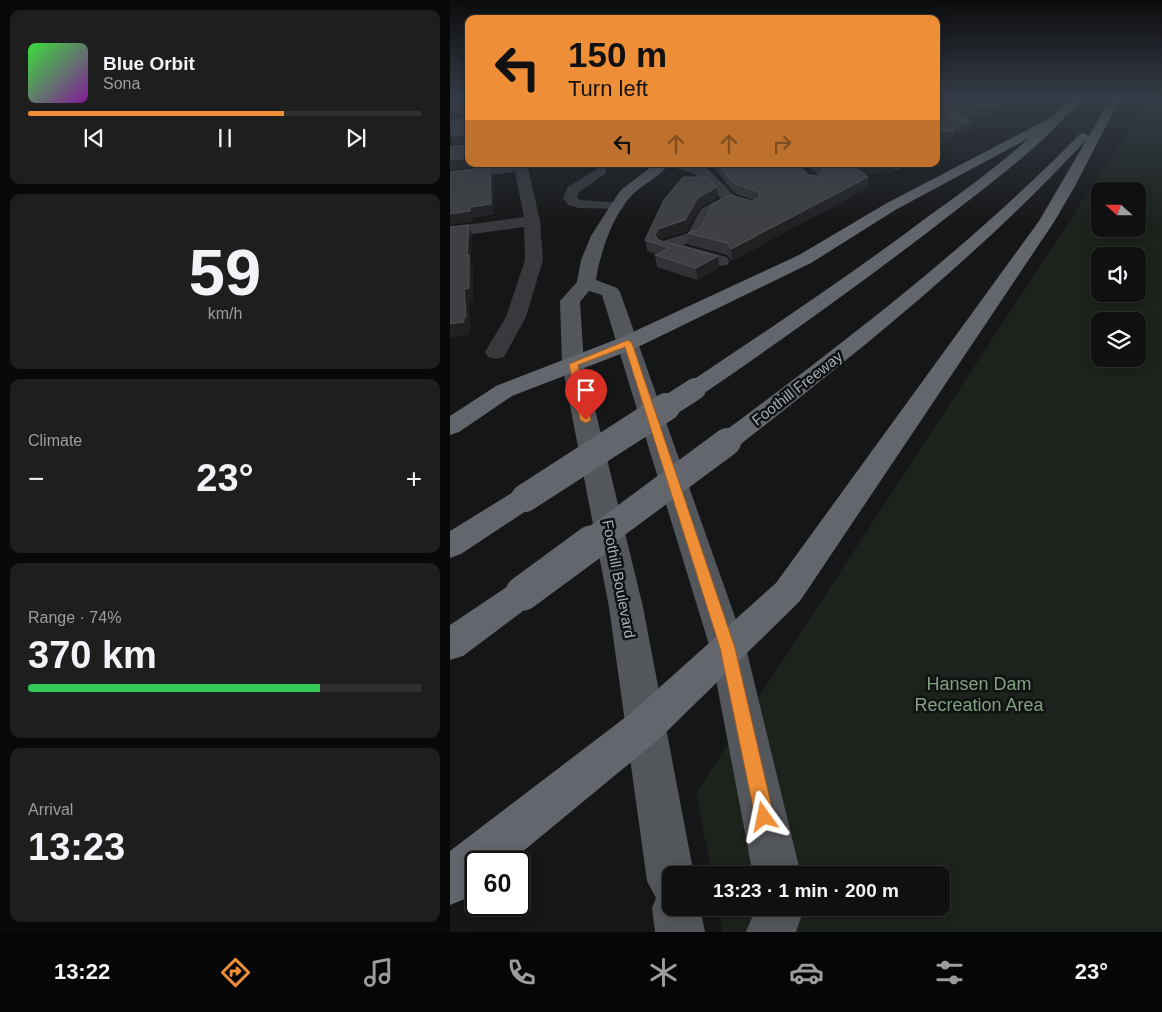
<!DOCTYPE html>
<meta charset="utf-8">
<style>
body{margin:0;font-family:Arial,sans-serif;background:#1e1e1f;color:#f1f3f6;height:100vh;display:flex;flex-direction:column;font-size:19px;white-space:nowrap}
*{box-sizing:border-box;margin:0}
p{font-size:16px;color:#9c9d9f}
.icon{flex:none;width:28px;height:28px;fill:none;stroke:currentColor;stroke-width:2;stroke-linecap:round;stroke-linejoin:round}
.map{position:relative;flex:1;overflow:hidden}
.sheet{display:flex;flex-direction:column;gap:10px;padding:10px;background:#090909;width:450px}
.sheet>*{flex:none}
.top-card{position:absolute;left:15px;top:15px;width:475px;height:152px;border-radius:10px;box-shadow:0 2px 12px #0003,0 0 0 1px #303031;background:#ee8e37;color:#111;overflow:hidden}
.needle{width:32px;rotate:291deg}
.buttons{position:absolute;left:641px;top:182px;display:grid;gap:10px}
.buttons a{display:grid;place-items:center;width:55px;height:55px;border-radius:10px;background:#101011;box-shadow:0 2px 12px #0003,0 0 0 1px #303031;font-size:25px}
.speed{position:absolute;left:15px;top:851px;display:flex;gap:10px;font-size:25px;font-weight:700;text-align:center}
.speed>*{display:grid;place-content:center;width:65px;height:65px;border-radius:50%;background:#101011;box-shadow:0 2px 12px #0003,0 0 0 1px #303031;line-height:1}
.speed .limit{border:2px solid #111;border-radius:8px;background:#fff;color:#111}
.pin{position:absolute;display:grid;place-items:center;width:42px;height:42px;color:#fff;margin:-51px -21px;border-radius:50% 50% 50% 0;rotate:-45deg;box-shadow:0 0 5px #0007}
.pin .icon{rotate:45deg}
.me{position:absolute;width:55px;margin:-28px;rotate:348deg;stroke-linejoin:round;filter:drop-shadow(0 0 4px #0008)}
.turn{display:flex;align-items:center;gap:18px;height:105px;padding:0 20px;font-size:22px}
.turn .icon{width:65px;height:65px;stroke-width:2.5}
.turn b{display:block;font-size:35px;line-height:42px}
.lanes{display:flex;align-items:center;height:48px;padding:0 20px;background:#0003;justify-content:center;gap:25px;direction:ltr}
.lanes .off{opacity:.35}
.big{font-size:38px;font-weight:700;line-height:1.1}
.sheet .widget{flex:1;display:flex;flex-direction:column;justify-content:center;gap:8px;min-width:0;padding:0 18px;border-radius:10px;background:#1e1e1f}
.sheet .dial{align-items:center;gap:0}
.dial b{font-size:65px;line-height:1}
.song{display:flex;align-items:center;gap:15px}
.cover{width:60px;height:60px;border-radius:8px;background:linear-gradient(135deg,hsl(120 70% 55%),hsl(290 70% 35%))}
.played{height:5px;border-radius:2px;background:linear-gradient(90deg,#ee8e37 65%,#303031 65%)}
.keys{display:flex;justify-content:space-around;direction:ltr}
.heat{display:flex;justify-content:space-between;align-items:center;font-size:28px;direction:ltr}
.charge{height:8px;border-radius:4px;background:linear-gradient(90deg,#34c759 74%,#303031 0)}
.trip{position:absolute;left:212px;top:866px;width:288px;height:50px;border-radius:10px;background:#101011;box-shadow:0 2px 12px #0003,0 0 0 1px #303031;font-weight:700;line-height:50px;text-align:center}
.tab-bar{display:flex;height:80px;justify-content:space-around;align-items:center;background:#060607;color:#9c9d9f}
.tab-bar .icon{width:35px;height:35px}
.tab-bar .on{color:#ee8e37}
.tab-bar b{font-size:22px;color:#f1f3f6}
main{display:flex;flex:1;min-height:0}
.map>svg:first-child{display:block}
.green{fill:#1c221c;fill-rule:evenodd}
.lines{fill:none;stroke-linecap:round;stroke-linejoin:round}
.minor{fill:#37393c;fill-rule:evenodd}
.major{fill:#53565b;fill-rule:evenodd}
.highway{fill:#63676d;fill-rule:evenodd}
.highway-bridge-far2{stroke:#63676d;stroke-width:22}
.highway-bridge-far1{stroke:#63676d;stroke-width:28}
.highway-bridge{stroke:#63676d;stroke-width:35}
.wall{fill:#313235}
.shaded-wall{fill:#202123}
.building{fill:#3e4043;stroke:#4e5155}
.route{fill:#ee8e37;stroke:#9b5c24}
.labels{text-anchor:middle;dominant-baseline:central;stroke-width:5;stroke-linejoin:round;paint-order:stroke}
.street-label{font-size:15px;fill:#a8afb7;stroke:#101112}
.near-park-label{font-size:18px;fill:#83a27f;stroke:#101112}
</style>
<main>
<section class="sheet">
<div class="widget">
<div class="song"><i class="cover"></i><div><b>Blue Orbit</b><p>Sona</p></div></div>
<div class="played"></div>
<div class="keys"><svg class="icon" aria-label="previous" viewBox="0 0 24 24"><path d="M18 5L8 12l10 7zM5 5v14"/></svg><svg class="icon" aria-label="pause" viewBox="0 0 24 24"><path d="M8 5v14M16 5v14"/></svg><svg class="icon" aria-label="next" viewBox="0 0 24 24"><path d="M6 5l10 7-10 7zM19 5v14"/></svg></div>
</div>
<div class="widget dial"><b>59</b><p>km/h</p></div>
<div class="widget"><p>Climate</p>
<div class="heat"><a>−</a><b class="big">23°</b><a>+</a></div>
</div>
<div class="widget"><p>Range · 74%</p><b class="big">370 km</b><div class="charge"></div></div>
<div class="widget"><p>Arrival</p><b class="big">13:23</b></div>
</section>
<div class="map">
<svg width="712" height="932" viewBox="0 0 712 932">
<rect width="100%" height="100%" fill="#151617"/>
<path class="green" d="M700,97H712V932H272L268,908H491V875H262L246,793ZM650,191H688V229H650ZM650,256H688V294H650ZM650,321H688V359H650Z"/>
<g class="lines">
<path class="minor" d="M539,102L551,103L556,106L551,109L539,108L486,116V110Z
M19,119V125L0,127V121Z
M486,136L496,141L486,148Z
M66,164H80L78,168L90,221L93,260L76,317L54,357L46,359L38,357L35,352L56,317L75,260L74,227L0,237V227L74,217L65,172L0,180V172Z
M220,164H248L258,169L285,196L301,201L303,204L301,207L296,208L281,204L262,215L250,239L233,245L277,257L280,261L277,265L271,266L265,265L210,250L208,246L210,242L238,233L251,209L271,198C250,177 251,174 221,167Z
M438,164H452L453,166L447,170L442,169Z
M150,167L155,168L157,171L155,174L129,192L127,198L131,200L172,203L174,206L172,209L129,208L118,205L113,198L118,187Z"/>
<path class="major" d="M205,164H219C210,177 192,184 181,196C162,217 150,253 146,280L167,288L170,292L296,648L351,875H303L260,648L152,295L139,291L130,302L134,364L193,607L244,875H221V908H250L255,932H205L202,908L206,898L197,881L159,607L112,364L110,301L127,282L131,260L141,236L162,203L171,190Z
M306,908H354L346,932H296Z"/>
<path class="highway" d="M622,97H632C598,141 549,177 505,211C423,275 339,335 253,394L245,396L237,394L233,389L237,384C319,329 401,275 480,215C514,191 548,166 579,138L447,209L361,263L186,348L62,396L9,432L0,435V416L46,386L170,338L349,255L437,203L602,117Z
M661,97H671L625,186L604,222L350,601L209,739L60,862H26V890L17,898L0,905V851L181,713L326,583L589,221L637,139C530,255 410,350 286,448L277,450L268,448L264,442L268,436C395,342 519,247 630,134L634,133L639,136Z
M75,488L85,491L90,498L85,505L11,554L0,558V531L65,491Z
M73,580L85,584L90,593L85,602L13,656L0,660V625L61,584Z"/>
<path class="highway-bridge-far2" d="M214,409L245,389"/>
<path class="highway-bridge-far1" d="M75,498L216,407
M139,544L277,442"/>
<path class="highway-bridge" d="M73,593L141,543"/>
</g>
<path class="wall" d="M486,109L543,114L515,119L522,122L521,131L511,132L486,120Z
M261,164H347L359,175L369,176L356,164H444V171L415,175L418,177L417,188L282,261L277,255L239,245L238,233L251,228L304,200L286,194L280,188Z
M267,187L268,198L249,208L237,231L209,240L268,256L269,268L247,280L207,267L205,255L206,254L197,251L195,240Z"/>
<path class="shaded-wall" d="M511,97L510,105L486,108L487,100Z
M5,102L18,110L19,118H6L4,111H0V103Z
M544,106L543,114L506,120L502,113Z
M522,122L521,131L511,132L512,123Z
M505,130L504,139L486,142V133Z
M18,135L19,144L4,145L1,136Z
M19,158V164H44V165L0,170V160Z
M104,164H118L105,169Z
M427,164H444V171L403,177L404,167Z
M40,167L43,177L44,214L23,218V222L0,225V214L20,207Z
M418,177L417,188L282,261L281,249Z
M267,187L268,198L249,208L237,231L209,240L206,243L205,235L208,229L248,198Z
M19,225L22,236L21,261L23,267V301H19L21,330L19,331V335L0,338V324L14,289Z
M268,256L269,268L247,280L246,268Z"/>
<path class="building" d="M0,97H19V158L0,160V147L18,145V135L1,136L3,120L18,118V110H4L5,102L0,103Z
M486,97H509L487,100L486,104Z
M533,103L544,106L502,113L522,122L512,123L486,112V120V109Z
M486,122L505,130L486,133Z
M268,164H347L359,175L370,176L373,170L367,164H427L404,167L418,177L281,249L277,243L238,233L251,228L262,205L280,195L302,201L308,199L310,194L307,191L285,184L279,178Z
M40,167L41,204L20,207V211L0,214V172Z
M233,177H257L267,187L248,198L235,220L208,229L205,235L208,240L268,256L246,268L205,255L220,248L195,240L214,200Z
M19,225L17,256L19,255V288L14,289L16,317L14,318V322L0,324V227Z"/>
<linearGradient id="sky" x2="0" y2="1"><stop stop-color="#0c0c0d"/><stop offset="0.43" stop-color="#353c47"/><stop offset="1" stop-color="#353c47" stop-opacity="0"/></linearGradient>
<rect width="712" height="227" fill="url(#sky)"/>
<path class="route" d="M178,340L182,343L285,648L324,817L321,824L314,826L308,824L305,817L270,648L175,347L128,365L141,420L136,423L130,420L119,364Z"/>
<g class="labels">
<g class="street-label">
<text transform="translate(347 388) rotate(-38)">Foothill Freeway</text>
<text transform="translate(169 579) rotate(79)">Foothill Boulevard</text>
</g>
<g class="near-park-label">
<text x="529" y="684">Hansen Dam<tspan x="529" dy="21">Recreation Area</tspan></text>
</g>
</g>
</svg>
<div class="buttons">
<a><svg class="needle" viewBox="-14 -14 28 28"><path d="M0-13l5 13h-10z" fill="#e53935"/><path d="M0 13l5-13h-10z" fill="#9c9d9f"/></svg></a>
<a><svg class="icon" aria-label="sound" viewBox="0 0 24 24"><path d="M4 9h4l5-4v14l-5-4H4zM17 9q2 3 0 6"/></svg></a>
<a><svg class="icon" aria-label="layers" viewBox="0 0 24 24"><path d="M12 4l9 5-9 5-9-5zM3 14l9 5 9-5"/></svg></a>
</div>
<div class="speed"><div class="limit">60</div></div>
<div class="pin" style="left:136px;top:420px;background:#d93025"><svg class="icon" aria-label="arrive" viewBox="0 0 24 24"><path d="M6 21V4h12l-3 4 3 4H6"/></svg></div>
<svg class="me" style="left:314px;top:817px" viewBox="-20 -20 40 40"><path d="M0-17L14 15 0 8-14 15z" fill="#ee8e37" stroke="#fff" stroke-width="4"/></svg>
<div class="trip">13:23 · 1 min · 200 m</div>
<div class="top-card">
<div class="turn"><svg class="icon" aria-label="left" viewBox="0 0 24 24"><path d="M17 20v-9H6M10 6l-5 5 5 5"/></svg><div><b>150 m</b>Turn left</div></div>
<div class="lanes"><svg class="icon" aria-label="left" viewBox="0 0 24 24"><path d="M17 20v-9H6M10 6l-5 5 5 5"/></svg><svg class="icon off" aria-label="ahead" viewBox="0 0 24 24"><path d="M12 20V5M6 11l6-6 6 6"/></svg><svg class="icon off" aria-label="ahead" viewBox="0 0 24 24"><path d="M12 20V5M6 11l6-6 6 6"/></svg><svg class="icon off" aria-label="right" viewBox="0 0 24 24"><path d="M7 20v-9h11M14 6l5 5-5 5"/></svg></div>
</div>
</div>
</main>
<nav class="tab-bar">
<b>13:22</b>
<svg class="icon on" aria-label="directions" viewBox="0 0 24 24"><path d="M12 3l9 9-9 9-9-9zM9 14v-3h6M13 9l2 2-2 2"/></svg>
<svg class="icon" aria-label="music" viewBox="0 0 24 24"><path d="M9 18V5l10-2v13"/><circle cx="6" cy="18" r="3"/><circle cx="16" cy="16" r="3"/></svg>
<svg class="icon" aria-label="phone" viewBox="0 0 24 24"><path d="M5 4h4l2 5-3 2q2 4 5 5l2-3 5 2v4C11 20 4 13 5 4z"/></svg>
<svg class="icon" aria-label="climate" viewBox="0 0 24 24"><path d="M12 3v18M4 7l16 10M4 17L20 7"/></svg>
<svg class="icon" aria-label="car" viewBox="0 0 24 24"><path d="M5 17H2v-5l4-1 3-4h7l3 4 3 1v5h-3M9 17h6M6 11h13"/><circle cx="7" cy="17" r="2"/><circle cx="17" cy="17" r="2"/></svg>
<svg class="icon" aria-label="filters" viewBox="0 0 24 24"><path d="M4 7h16M4 17h16"/><circle cx="9" cy="7" r="2"/><circle cx="15" cy="17" r="2"/></svg>
<b>23°</b>
</nav>
